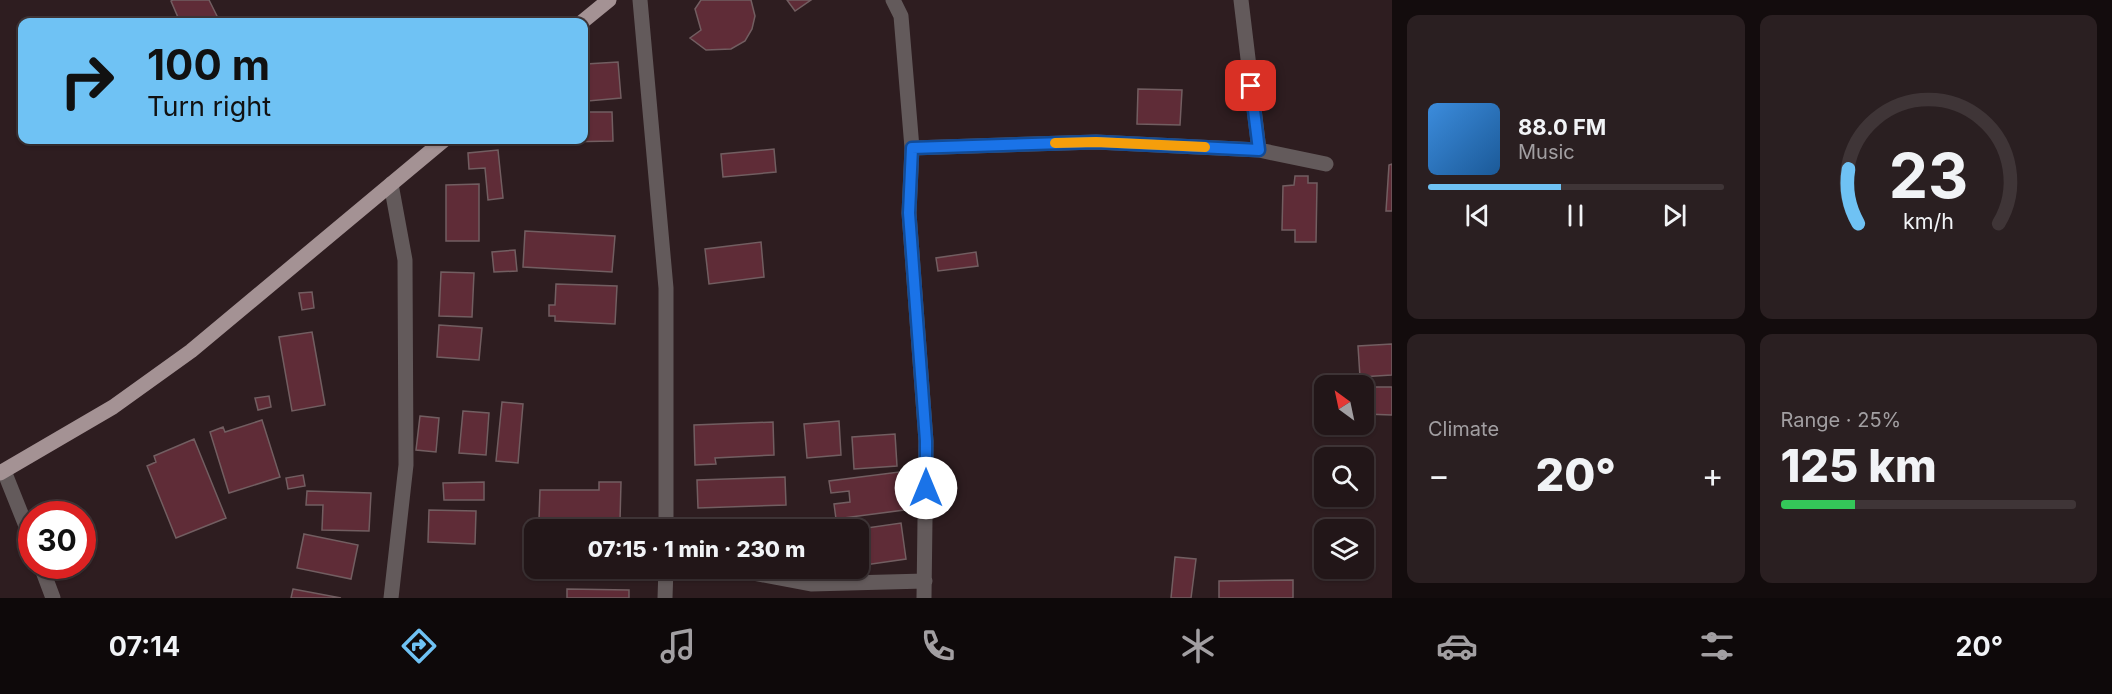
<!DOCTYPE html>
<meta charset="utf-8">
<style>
body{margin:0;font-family:Inter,sans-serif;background:#2a1f21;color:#f1f3f6;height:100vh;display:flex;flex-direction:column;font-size:22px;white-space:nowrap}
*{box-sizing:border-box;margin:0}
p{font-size:20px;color:#a29fa2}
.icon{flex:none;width:33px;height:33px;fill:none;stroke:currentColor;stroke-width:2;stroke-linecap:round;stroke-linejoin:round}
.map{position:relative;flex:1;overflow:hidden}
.drawer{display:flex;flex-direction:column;gap:15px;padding:15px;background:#130c0d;width:720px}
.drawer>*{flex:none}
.top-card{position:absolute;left:18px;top:18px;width:570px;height:126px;border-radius:12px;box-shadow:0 2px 4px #0004,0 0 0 2px #3f3537;background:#6fc2f4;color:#111;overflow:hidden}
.needle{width:39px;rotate:327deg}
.fabs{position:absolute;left:1314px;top:375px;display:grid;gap:12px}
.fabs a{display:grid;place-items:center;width:60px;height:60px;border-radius:12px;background:#221618;box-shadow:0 2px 4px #0004,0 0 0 2px #3f3537;font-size:30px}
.speed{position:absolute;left:18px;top:501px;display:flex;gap:12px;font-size:30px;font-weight:700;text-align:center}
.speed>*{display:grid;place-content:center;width:78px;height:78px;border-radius:50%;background:#221618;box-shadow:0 2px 4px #0004,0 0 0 2px #3f3537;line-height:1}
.speed .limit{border:9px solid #d22;background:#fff;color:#111}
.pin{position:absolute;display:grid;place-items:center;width:51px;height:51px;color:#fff;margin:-26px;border-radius:12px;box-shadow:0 3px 9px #0006}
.me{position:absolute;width:66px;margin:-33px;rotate:0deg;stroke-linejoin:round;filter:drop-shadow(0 0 4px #0008)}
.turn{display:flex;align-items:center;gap:21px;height:126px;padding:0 30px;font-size:27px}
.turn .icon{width:78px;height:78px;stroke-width:2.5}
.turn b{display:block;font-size:42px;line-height:51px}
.big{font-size:45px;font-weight:800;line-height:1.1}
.drawer .card{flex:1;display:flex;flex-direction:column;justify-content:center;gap:9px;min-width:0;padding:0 21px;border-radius:12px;background:#2a1f21}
.drawer .dial{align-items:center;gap:0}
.dial svg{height:156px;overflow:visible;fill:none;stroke:#3f3537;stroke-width:7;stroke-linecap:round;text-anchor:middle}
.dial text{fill:#f1f3f6;stroke:none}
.song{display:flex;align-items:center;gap:18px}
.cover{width:72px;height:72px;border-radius:9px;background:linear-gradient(135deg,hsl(210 70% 55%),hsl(210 70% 35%))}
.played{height:6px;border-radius:3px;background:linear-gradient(90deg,#6fc2f4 45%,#3f3537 45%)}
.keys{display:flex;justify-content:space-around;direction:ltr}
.heat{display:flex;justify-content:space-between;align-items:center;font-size:33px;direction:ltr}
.charge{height:9px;border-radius:4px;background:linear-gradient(90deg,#34c759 25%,#3f3537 0)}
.drawer .tiles{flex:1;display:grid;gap:15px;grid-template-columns:repeat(2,1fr)}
.trip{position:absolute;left:524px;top:519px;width:345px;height:60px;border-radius:12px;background:#221618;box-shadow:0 2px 4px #0004,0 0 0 2px #3f3537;font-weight:800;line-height:60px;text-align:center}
.menu{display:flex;height:96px;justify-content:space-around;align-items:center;background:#0e090a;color:#a29fa2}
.menu .icon{width:42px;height:42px}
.menu .current{color:#6fc2f4}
.menu b{font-size:27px;color:#f1f3f6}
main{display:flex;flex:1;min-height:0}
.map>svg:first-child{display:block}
.building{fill:#5f2c37;stroke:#725e61;stroke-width:1.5}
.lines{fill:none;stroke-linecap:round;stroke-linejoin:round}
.minor{stroke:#635a5b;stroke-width:15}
.major{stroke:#a49294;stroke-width:15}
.route-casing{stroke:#114b97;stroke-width:15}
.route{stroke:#1a73e8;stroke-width:10}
.slow{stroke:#f59e0b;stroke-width:10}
</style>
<main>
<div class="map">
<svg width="1392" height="598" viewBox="0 0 1392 598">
<rect width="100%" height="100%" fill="#2e1d20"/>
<path class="building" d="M173,0H209L217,16L203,22H180L171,1Z
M701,0H751L755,16L752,29L745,41L731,49L706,50L690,38L701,30L695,9Z
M787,0H811L795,11Z
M618,62L621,98L588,101L586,64Z
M1138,89L1182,90L1180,125L1137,124Z
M584,112H612L613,141L563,142V140H584Z
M774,149L776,172L723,177L721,154Z
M498,150L503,198L488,200L485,168L469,169L468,153Z
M1392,164V211H1386L1389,165Z
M1295,176H1308V183H1317L1316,242H1295V230H1282L1283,186L1294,185Z
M479,184V241H446V185Z
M525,231L615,236L612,272L523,267Z
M761,242L764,277L709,284L705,249Z
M515,250L517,271L494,272L492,252Z
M976,252L978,266L938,271L936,258Z
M441,272L474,273L472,317L439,316Z
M556,284L617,286L615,324L555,321V316H549V305H555Z
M312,292L314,308L302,310L299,293Z
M439,325L482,328L479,360L437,357Z
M312,332L325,405L292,411L279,337Z
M1392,344V375L1360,377L1358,346Z
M1365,387H1392V415L1365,414Z
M269,396L271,407L258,410L255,398Z
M502,402L523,404L518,463L496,461Z
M463,411L489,413L486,455L459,453Z
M420,416L439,418L436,452L416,450Z
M262,420L280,477L229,493L210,432L223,427L225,432Z
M839,421L841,455L807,458L804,424Z
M773,422L774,455L715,458L716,464L695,465L694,425Z
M895,434L897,466L854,469L852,437Z
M194,439L226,518L176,538L147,466L156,462L154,456Z
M899,472L904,510L836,519L834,504L850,502L849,491L831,493L829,481Z
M303,475L305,486L288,489L286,478Z
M785,477L786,505L698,508L697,480Z
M484,482V500H444L443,483Z
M599,482H621L620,521L539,520L540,490H599Z
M307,491L371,493L369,531L322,530L323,505H306Z
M429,510L476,511L475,544L428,542Z
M901,523L906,559L858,566V530H853Z
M304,534L358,545L351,579L297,568Z
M1175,557L1196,559L1191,598H1171Z
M1293,580V598H1219V581Z
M293,589L341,598H291Z
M567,589L629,590V598H567Z"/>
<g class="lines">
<path class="minor" d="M640,0L666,288V530
M893,0L901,16L912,148L909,213L926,441L924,598
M1241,0L1259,150
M912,148L1096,142L1259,150L1326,164
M4,471L32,541
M41,566L53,598
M727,568L811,584L925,581
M391,598L406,465L405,260L391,184
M665,598L666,568"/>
<path class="major" d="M582,22L609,0
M0,473L113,407L191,351L444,140"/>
</g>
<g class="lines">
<defs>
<path id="route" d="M926,488V441L909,213L912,148L1096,142L1259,150L1251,86"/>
</defs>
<use href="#route" class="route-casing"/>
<use href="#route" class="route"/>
<path class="slow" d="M1055,143L1096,142L1205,147"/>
</g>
</svg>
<div class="fabs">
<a><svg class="needle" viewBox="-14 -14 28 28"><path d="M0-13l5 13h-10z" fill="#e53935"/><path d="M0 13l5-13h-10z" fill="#a29fa2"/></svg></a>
<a><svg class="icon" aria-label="search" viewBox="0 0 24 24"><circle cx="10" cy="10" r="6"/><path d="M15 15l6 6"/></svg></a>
<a><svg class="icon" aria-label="layers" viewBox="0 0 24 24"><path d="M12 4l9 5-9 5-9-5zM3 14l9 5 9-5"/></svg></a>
</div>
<div class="speed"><div class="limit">30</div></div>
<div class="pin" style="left:1251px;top:86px;background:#d93025"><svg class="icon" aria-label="arrive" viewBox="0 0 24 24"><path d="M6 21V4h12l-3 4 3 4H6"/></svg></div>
<svg class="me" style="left:926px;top:488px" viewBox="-20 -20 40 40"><circle r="19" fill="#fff"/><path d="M0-13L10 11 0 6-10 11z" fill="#1a73e8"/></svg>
<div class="trip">07:15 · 1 min · 230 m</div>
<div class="top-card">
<div class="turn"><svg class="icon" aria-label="right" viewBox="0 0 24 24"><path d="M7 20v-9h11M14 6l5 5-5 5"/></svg><div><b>100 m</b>Turn right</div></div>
</div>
</div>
<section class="drawer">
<div class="tiles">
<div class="card">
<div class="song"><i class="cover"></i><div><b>88.0 FM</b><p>Music</p></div></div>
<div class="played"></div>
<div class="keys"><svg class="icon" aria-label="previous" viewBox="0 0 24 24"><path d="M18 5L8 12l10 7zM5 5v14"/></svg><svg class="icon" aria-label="pause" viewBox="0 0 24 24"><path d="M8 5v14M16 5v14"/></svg><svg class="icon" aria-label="next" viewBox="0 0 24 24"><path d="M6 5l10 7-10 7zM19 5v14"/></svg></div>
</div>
<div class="card dial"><svg viewBox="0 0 100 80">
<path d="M14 69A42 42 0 1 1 86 69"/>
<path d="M14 69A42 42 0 0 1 9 41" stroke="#6fc2f4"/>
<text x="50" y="56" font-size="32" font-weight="700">23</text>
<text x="50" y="72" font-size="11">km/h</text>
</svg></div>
<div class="card"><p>Climate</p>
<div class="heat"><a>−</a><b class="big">20°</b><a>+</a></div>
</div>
<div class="card"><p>Range · 25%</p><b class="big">125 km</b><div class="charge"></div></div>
</div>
</section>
</main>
<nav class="menu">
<b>07:14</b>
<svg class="icon current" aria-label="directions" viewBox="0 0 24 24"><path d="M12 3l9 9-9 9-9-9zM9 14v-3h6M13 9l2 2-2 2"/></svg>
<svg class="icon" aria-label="music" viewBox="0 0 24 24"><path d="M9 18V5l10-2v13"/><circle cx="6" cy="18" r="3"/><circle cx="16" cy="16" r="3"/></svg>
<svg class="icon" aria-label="phone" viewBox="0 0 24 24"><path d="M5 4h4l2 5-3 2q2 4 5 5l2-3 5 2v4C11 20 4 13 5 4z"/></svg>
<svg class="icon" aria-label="climate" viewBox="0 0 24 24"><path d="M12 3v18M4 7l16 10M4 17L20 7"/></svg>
<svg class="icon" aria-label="car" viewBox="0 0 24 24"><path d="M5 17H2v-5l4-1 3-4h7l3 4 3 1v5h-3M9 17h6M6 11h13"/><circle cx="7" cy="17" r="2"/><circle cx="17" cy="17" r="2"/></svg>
<svg class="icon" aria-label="filters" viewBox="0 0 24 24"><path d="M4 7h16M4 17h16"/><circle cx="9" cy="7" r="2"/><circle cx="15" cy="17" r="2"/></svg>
<b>20°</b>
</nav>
